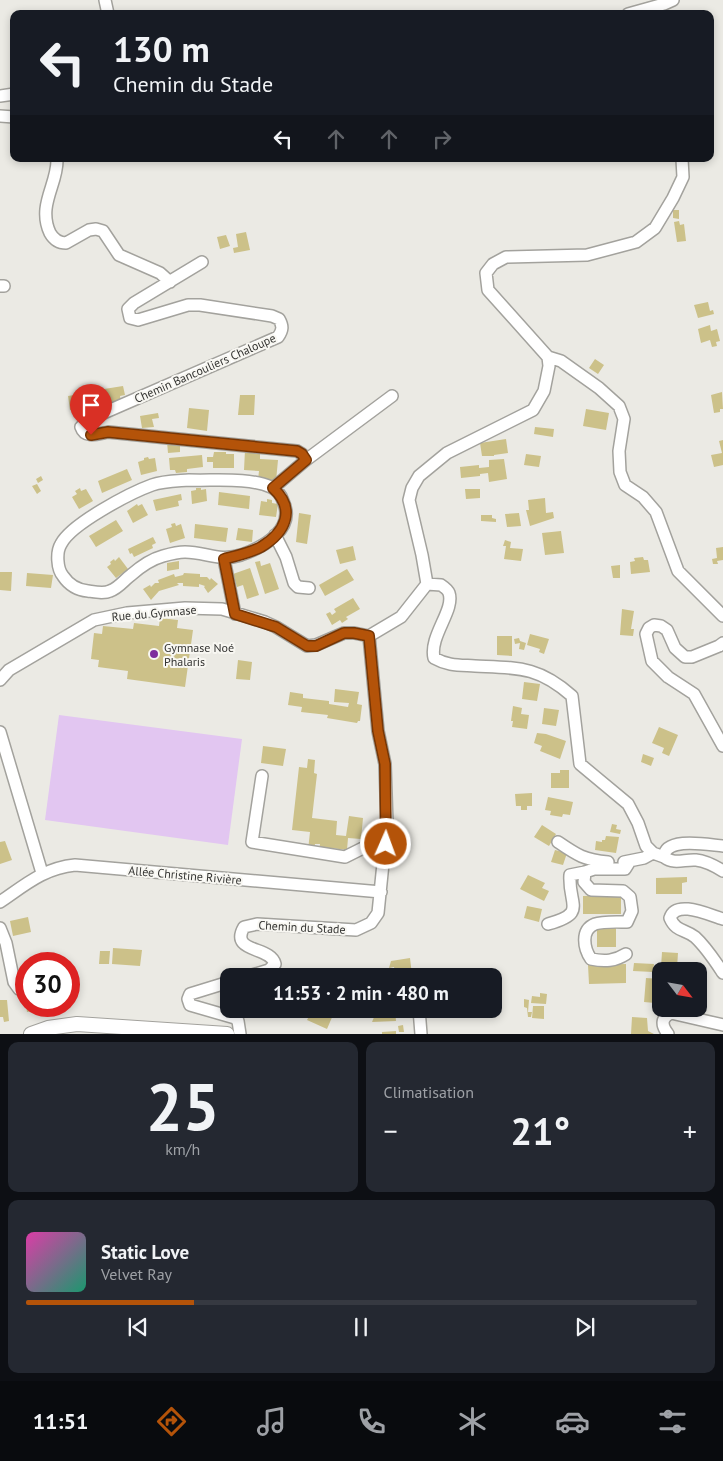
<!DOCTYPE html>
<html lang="fr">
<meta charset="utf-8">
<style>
body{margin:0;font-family:"PT Sans",sans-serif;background:#242831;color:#f1f3f6;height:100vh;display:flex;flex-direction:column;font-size:19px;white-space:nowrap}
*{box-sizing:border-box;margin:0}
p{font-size:16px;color:#9ea1a6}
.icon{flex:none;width:28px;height:28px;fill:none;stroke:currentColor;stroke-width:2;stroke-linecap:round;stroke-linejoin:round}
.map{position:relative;height:1034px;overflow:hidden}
.drawer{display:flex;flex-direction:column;gap:8px;padding:8px;background:#0d0f14;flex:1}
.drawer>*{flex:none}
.hud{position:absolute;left:10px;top:10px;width:704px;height:152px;border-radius:10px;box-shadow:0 2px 8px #0003;background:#171b24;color:#f1f3f6;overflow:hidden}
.needle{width:32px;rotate:121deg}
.tools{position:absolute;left:652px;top:962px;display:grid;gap:10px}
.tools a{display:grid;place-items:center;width:55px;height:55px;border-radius:10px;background:#171b24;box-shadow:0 2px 8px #0003;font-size:25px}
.speed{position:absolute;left:15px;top:952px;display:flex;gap:10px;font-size:25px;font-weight:700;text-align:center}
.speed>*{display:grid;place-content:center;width:65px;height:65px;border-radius:50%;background:#171b24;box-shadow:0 2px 8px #0003;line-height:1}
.speed .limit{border:8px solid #d22;background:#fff;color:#111}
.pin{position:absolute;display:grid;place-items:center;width:42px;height:42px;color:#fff;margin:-51px -21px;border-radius:50% 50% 50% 0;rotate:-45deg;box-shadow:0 0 5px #0007}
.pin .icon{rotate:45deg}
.me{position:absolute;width:55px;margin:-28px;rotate:2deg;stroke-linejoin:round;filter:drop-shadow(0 0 4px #0008)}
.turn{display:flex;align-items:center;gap:18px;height:105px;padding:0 20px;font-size:22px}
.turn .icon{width:65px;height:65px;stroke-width:2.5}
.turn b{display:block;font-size:35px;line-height:42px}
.lanes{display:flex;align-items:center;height:48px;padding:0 20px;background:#0003;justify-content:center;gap:25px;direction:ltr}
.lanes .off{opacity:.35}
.big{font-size:38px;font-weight:700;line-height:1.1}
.drawer .card{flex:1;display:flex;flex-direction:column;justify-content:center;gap:8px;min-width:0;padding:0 18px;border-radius:10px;background:#242831}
.drawer .dial{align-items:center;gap:0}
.dial b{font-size:65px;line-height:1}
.song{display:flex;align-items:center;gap:15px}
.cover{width:60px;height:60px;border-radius:8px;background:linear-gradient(135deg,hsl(320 70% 55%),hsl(160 70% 35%))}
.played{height:5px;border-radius:2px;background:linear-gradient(90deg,#b45309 25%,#363941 25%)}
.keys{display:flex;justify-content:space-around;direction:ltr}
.heat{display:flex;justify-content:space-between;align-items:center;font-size:28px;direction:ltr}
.drawer .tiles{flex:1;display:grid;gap:8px;grid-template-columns:1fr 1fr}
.card:last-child{grid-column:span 2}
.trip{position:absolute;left:220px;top:968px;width:282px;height:50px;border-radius:10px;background:#171b24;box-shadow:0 2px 8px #0003;font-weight:700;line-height:50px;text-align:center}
.dock{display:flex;height:80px;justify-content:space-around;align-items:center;background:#090b0e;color:#9ea1a6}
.dock .icon{width:35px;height:35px}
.dock .on{color:#b45309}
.dock b{font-size:22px;color:#f1f3f6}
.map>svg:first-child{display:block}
.green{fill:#e2c6f1}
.building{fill:#ccc189}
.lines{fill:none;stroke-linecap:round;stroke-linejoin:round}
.minor-casing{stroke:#a3a29d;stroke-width:14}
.major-casing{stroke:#a3a29d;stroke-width:16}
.minor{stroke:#fff;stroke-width:11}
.major{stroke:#fff;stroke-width:14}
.route-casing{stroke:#753606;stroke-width:12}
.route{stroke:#b45309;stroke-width:9}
.poi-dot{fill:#7e2e9e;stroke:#f8f7f2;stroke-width:2}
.labels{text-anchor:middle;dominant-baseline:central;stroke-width:4;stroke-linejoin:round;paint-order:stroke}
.street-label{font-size:12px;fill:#343432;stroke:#f8f7f2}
.poi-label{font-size:12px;fill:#343432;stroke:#f8f7f2;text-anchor:start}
</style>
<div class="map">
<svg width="723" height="1034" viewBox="0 0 723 1034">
<rect width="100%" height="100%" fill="#ebeae4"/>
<path class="green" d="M59,715L242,739L228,845L45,820Z"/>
<path class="building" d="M673,210H679V219L673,218Z
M679,221L680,225L684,224L686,241L677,242L674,222Z
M246,232L250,250L234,253L233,248L238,247L236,234Z
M226,235L230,246L220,249L217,237Z
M708,302L710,311L713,310L714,314L698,318L694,305Z
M710,325L711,331L717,329L720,341L716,342L717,346L712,347L710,340L701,343L698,329Z
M595,359L604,365L598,374L589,368Z
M123,386L125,395L120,396L121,401L106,403L104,389Z
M722,392L723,409H720V412L714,413L711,395Z
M86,393L88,408L70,410L68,396Z
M240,395H255L254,415H238Z
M189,408L209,410L207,431L187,428Z
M586,409L609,413L606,430L583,426Z
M158,413L159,418L152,419L154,427L142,428L140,416Z
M535,427L554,429L553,437L534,434Z
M506,439L508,453L494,455V456H482L480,443Z
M723,440V465L714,467L711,455L722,453L719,441Z
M167,442L180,445V452L168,453Z
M245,450L260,452V459L278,460L276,481L258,480L259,471L244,470Z
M214,452H226V454H234V468H213V462H207V457H213Z
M526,454L541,456L539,467L524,465Z
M202,455L203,467L187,469V472L176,473L175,470H170L169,458Z
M148,457L149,459L155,458L157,471L141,475L138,462L144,460V458Z
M504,459L507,479L489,482L488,473L480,474V476L461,478L460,467L479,465V468L489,467V460Z
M127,469L132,480L102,493L98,481Z
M41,476L43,480L38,483L36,479Z
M37,484L41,491L37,494L32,486Z
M80,488L81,491L86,489L93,501L79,509L72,497L77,494L75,491Z
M196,488H201V490L206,489L207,501L192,504L191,491L196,490Z
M465,489H480V498L466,499Z
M219,492L250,496L249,509L218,505Z
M181,494L182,500L178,501L179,506L156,511L153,500Z
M545,498L546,513L553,512L554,518L530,526L526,510H529L528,500Z
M267,499L272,500V503L278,504L276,517L259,515L261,501L267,502Z
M137,504L138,506L142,504L148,515L133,523L127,511Z
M299,513L311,515L307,544L296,542Z
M519,513L521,526L507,527L505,514Z
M481,515H492V518L496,519V522L481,521Z
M116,520L123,531L96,547L89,536Z
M175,523L176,526L181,524L185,538L170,543L166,529L172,527L171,524Z
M195,524L228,528L226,542L194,538Z
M238,528L253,530L252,542L236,540Z
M561,531L564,553L545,555L542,533Z
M153,537L156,543L152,545L153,548L134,557L132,553L130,554L128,549Z
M505,540L511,542L510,548L523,549L521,561L504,559L506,546H503Z
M353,546L356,560L340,564L336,550Z
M723,547V560L717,561L718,564H713L712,559L717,558L716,548Z
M119,557L128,569L116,578L107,567L111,564L110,562L114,559L115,561Z
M643,557L644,560H648L650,572L631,574L630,562L635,561L634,558Z
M179,561V569L167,571V563Z
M260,561L261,566L270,563L279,589L265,594L255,562Z
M620,565V578H613L611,566Z
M250,568L259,595L247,599L243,585L237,587L233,574Z
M347,569L354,580L325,596L319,585Z
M0,572H12L11,591L0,590Z
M27,573L53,575L51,588L26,586Z
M184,573L200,574V577H207L210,580L211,578L218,584L208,593L204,587L205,586L199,584V587L183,586V583H177L179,585L159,591L151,600L143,589L150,585L151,587L155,583H159L158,580L174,574L175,577L183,575Z
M353,598L360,609L346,617L348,619L342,623L340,620L332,625L326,614L330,612L332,615L336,612L334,609Z
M622,609L634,611L631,629H634L633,636L620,635Z
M160,618L178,620L177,628L193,630L185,687L127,679L128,671L98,667L99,660L91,659L94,633L102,634L103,626L133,629L134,623L159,626Z
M530,634L549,639L544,654L539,652L540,649L527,645Z
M497,636H512V656L497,655Z
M519,638L520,641L526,643L524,650L519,649L520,643L515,644L514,639Z
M238,660L252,662L250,680L236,679Z
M524,682L540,684L537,701L522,699Z
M335,689L359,692L357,704L362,705L360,721H358L357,723L327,718L328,715L301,712L302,707L288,705L290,692L303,694V698L329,701V704L348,707L349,703L334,702Z
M513,706L522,708L521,714L529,715L527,729L512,727L513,721H511Z
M544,708L559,710L556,726L542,724Z
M659,727L678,735L669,756L662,753L664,748L652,743Z
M537,733L546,734L566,741L560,759L540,751L542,746L534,743Z
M263,746L286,749L283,766L261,763Z
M643,754L654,758L651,766L641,762Z
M308,759L315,760L314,773L317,774L312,818L337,821L336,835L346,836L349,816L363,818L361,839L348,838L347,850L331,848V852L319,851L320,844H315L314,850H308L310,832L292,830L299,767L307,768Z
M560,770H569V788H551V773H560Z
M532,793V806H527V810H521V806H516L515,794Z
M548,797L573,802L570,815L563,814L562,817L550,815L551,811L545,810Z
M612,824L617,825L616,829L621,830L620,834L610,832Z
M542,825L556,834L549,846L534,837Z
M606,836L619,837L616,853L595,850L596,841L602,842V840H605Z
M5,841L12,860L0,864V842Z
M555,850L567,853L563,865L551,862Z
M528,875L545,883L542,888L549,891L544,901L520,889Z
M687,877V882L682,883V894H656V878Z
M621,895V914H583V896Z
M527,906L542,909L539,922L524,918Z
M28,917L31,932L13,936L10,921Z
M616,928V947H597V929Z
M113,948L142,950L140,966L112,964Z
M100,951H110L109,964H99Z
M662,952L678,953L677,968L661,967Z
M410,958L412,975L396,976L394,967L389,968L391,961Z
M634,963L654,964L653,972L633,971Z
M626,964V983L589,984L588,965Z
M646,978L661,979V995H655V1003L644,1002Z
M540,993L547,994L546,1004L531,1003L532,996L540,997Z
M524,999L529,1000L528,1012H532L531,1017H528L527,1008L524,1007Z
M0,1000H7L9,1021L4,1022L3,1017H0Z
M26,1006H44V1009L27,1012Z
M533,1006H544V1019L532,1018Z
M313,1009H333L331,1014L333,1015L327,1029L307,1020Z
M395,1009L396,1021L372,1022L377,1010Z
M632,1017L647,1018L648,1031L654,1034H631Z
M403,1025L404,1032H399L398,1026Z
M396,1031V1034H382V1032Z"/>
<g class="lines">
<defs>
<path id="minor" d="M105,0L108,14
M628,14L664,4L673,0
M0,96L14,94
M0,116L14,117
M57,159C58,184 37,205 50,233C54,240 59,243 66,243L89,230L96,229L103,231L119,255L160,273L170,282
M202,262L134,303L128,309L130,318L138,320L188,305H200L272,316L279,319C283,326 283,330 278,337L92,418L81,427C85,439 98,434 108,432L297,451L302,454L306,460L273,488
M0,286H4
M548,357L561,361L599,388L619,406L624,419L619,451L620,472L625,485L643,497L656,512L678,571L723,616
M306,460L392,396
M189,480C214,481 248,477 271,487C277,490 281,495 283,501C296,529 264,547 241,555C219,562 206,552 185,552C178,552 170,554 163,556C152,559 139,568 131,575C124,580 119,588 110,591C104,594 95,592 88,591C77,590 69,585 63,576C57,569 56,552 61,544C71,524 130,493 152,485C163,481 177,481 189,480Z
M275,535L286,557L294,583L298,587L309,588
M224,559L235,614
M427,584L422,555L409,500L412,488L419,476L447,453L533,410L544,391L549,366L548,357L488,290L486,273L493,264L506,257L587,255L636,242L655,228L673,198L683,177L682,159
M369,636L401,617L427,584L441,585C444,587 448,590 449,593C455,610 429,636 434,658C448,666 459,665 475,666C518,668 538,666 572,696L580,764L628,804L638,823L646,846L653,853L664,857
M723,643L719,646L692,657H685L675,648L667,630L661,626L654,625L649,628L646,634L652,661L668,677L694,694L723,746
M0,680L9,670L94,620L127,613L185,608L222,609L265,622L276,627L307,646L316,645L344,633H354L369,636
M0,732L42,873
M262,776L252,842L345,857L365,847L387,824
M558,842C577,855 584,860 608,862
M723,846C709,845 665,836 664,857C675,865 684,859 696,860C706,861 715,866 723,871
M624,862L644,858L653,853
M0,902C25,885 44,868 75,865L381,892
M723,919C709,915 676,899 670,918C676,932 685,929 695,937C706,947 715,961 723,973
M548,924C588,913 568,905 570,875L585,872
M0,928L6,943L14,982L19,989
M626,954C615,961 605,962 591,959C584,949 580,930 595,924C603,921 618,922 627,922L632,911L630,897L623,891L591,890L584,882L585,872L594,869H625L630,861
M249,976L269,970L275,964C271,946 229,953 244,927L257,924L356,930L371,923L378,913L387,824L385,764L378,731L369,636
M229,982L190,994L188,999L190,1005L235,1018L238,1021L240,1034
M419,1009L421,1034
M668,1034C661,1025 661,1018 671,1013L723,1025"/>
<path id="major" d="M31,1034L48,1028L77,1024L227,1034"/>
</defs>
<use href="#minor" class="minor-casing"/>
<use href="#major" class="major-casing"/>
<use href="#minor" class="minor"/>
<use href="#major" class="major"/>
</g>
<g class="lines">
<defs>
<path id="route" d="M91,435L108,432L297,451L302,454L306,460L273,488C296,509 286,532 261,547C250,553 236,556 224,559L235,614L276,627L307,646H316L344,633H354L369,636L378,731L385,764L386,844"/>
</defs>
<use href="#route" class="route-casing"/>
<use href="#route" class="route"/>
</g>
<circle class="poi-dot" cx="154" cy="654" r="5"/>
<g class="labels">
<g class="street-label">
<text transform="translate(205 368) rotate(-24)">Chemin Bancouliers Chaloupe</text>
<text transform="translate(154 613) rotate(-5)">Rue du Gymnase</text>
<text transform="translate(185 875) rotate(5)">Allée Christine Rivière</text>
<text transform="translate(302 927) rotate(3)">Chemin du Stade</text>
</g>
<g class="poi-label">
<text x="164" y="647">Gymnase Noé<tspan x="164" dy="14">Phalaris</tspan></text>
</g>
</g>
</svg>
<div class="tools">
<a><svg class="needle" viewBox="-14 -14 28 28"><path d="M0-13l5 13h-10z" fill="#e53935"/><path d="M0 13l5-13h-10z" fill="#9ea1a6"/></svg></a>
</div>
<div class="speed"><div class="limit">30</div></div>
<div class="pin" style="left:91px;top:435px;background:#d93025"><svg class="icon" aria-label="arrive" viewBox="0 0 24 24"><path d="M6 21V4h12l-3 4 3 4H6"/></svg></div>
<svg class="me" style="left:386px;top:844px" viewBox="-20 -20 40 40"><circle r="17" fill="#b45309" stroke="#fff" stroke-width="3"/><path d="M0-11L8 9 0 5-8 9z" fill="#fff"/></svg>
<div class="trip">11:53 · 2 min · 480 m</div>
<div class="hud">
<div class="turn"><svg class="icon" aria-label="left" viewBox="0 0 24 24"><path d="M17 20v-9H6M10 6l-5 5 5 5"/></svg><div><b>130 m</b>Chemin du Stade</div></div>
<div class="lanes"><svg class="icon" aria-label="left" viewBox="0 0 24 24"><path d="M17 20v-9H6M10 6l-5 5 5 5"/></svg><svg class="icon off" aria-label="ahead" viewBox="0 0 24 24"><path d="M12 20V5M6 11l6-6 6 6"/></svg><svg class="icon off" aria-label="ahead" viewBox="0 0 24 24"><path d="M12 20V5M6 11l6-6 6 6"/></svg><svg class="icon off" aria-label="right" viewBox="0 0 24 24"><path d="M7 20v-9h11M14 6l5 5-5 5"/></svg></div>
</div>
</div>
<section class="drawer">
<div class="tiles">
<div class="card dial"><b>25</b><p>km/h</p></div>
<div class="card"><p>Climatisation</p>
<div class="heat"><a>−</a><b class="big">21°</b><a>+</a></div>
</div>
<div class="card">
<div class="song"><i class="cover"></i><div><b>Static Love</b><p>Velvet Ray</p></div></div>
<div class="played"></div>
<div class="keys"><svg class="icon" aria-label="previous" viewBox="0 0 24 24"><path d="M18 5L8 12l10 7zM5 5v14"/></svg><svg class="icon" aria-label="pause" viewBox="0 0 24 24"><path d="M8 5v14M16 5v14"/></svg><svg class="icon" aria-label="next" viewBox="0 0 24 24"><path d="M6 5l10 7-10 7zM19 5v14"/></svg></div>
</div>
</div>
</section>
<nav class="dock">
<b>11:51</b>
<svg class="icon on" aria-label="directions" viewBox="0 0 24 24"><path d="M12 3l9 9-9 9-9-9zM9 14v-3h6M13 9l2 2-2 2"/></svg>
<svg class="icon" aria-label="music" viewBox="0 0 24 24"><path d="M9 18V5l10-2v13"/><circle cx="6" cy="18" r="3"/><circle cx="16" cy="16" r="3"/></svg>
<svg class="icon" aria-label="phone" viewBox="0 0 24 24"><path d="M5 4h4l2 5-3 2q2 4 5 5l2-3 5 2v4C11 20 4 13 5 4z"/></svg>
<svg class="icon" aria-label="climate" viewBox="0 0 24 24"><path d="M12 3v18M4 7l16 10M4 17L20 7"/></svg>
<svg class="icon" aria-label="car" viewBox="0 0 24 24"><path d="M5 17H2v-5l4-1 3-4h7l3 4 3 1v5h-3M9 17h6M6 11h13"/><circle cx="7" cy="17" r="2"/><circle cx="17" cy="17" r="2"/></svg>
<svg class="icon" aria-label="filters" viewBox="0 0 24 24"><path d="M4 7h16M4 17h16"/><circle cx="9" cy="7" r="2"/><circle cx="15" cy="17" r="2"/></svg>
</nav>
